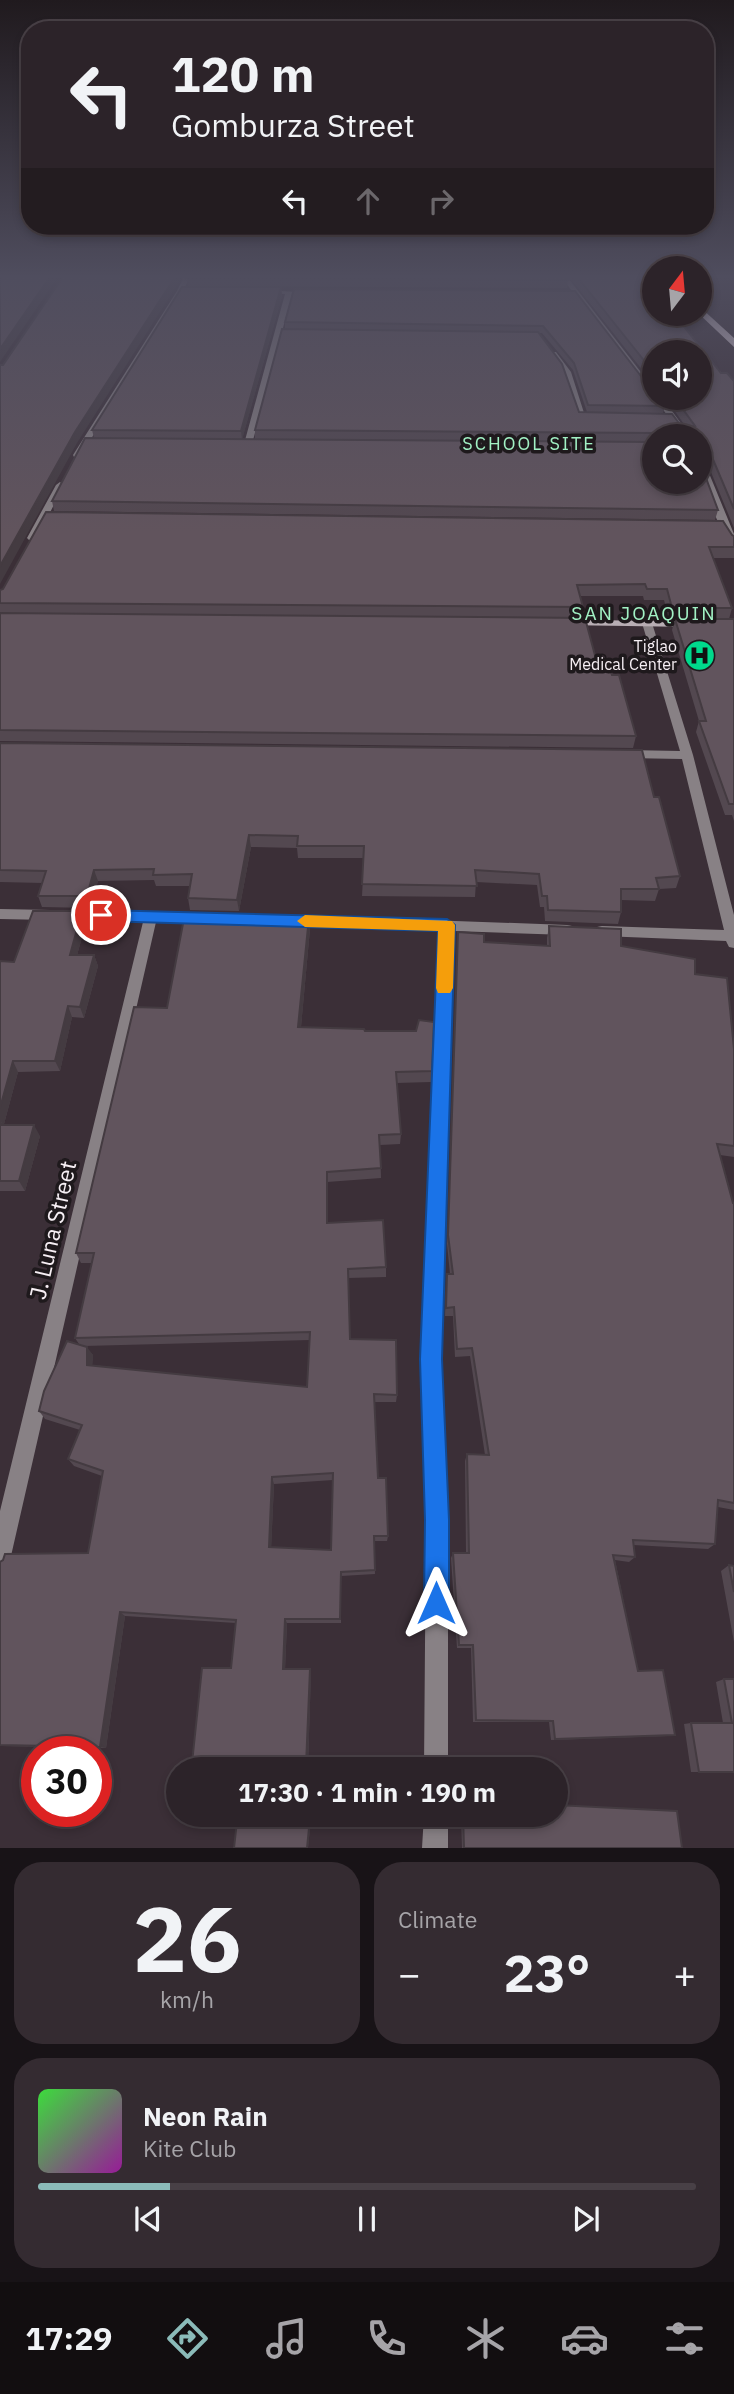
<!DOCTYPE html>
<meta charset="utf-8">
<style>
body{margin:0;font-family:"IBM Plex Sans",sans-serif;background:#342b31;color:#f1f3f6;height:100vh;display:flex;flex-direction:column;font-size:26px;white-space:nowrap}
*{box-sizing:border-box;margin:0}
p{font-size:23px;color:#a6a4a8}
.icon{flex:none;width:38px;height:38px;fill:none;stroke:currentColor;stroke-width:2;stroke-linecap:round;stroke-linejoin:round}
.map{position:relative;height:1848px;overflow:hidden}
.details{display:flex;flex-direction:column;gap:14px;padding:14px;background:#181317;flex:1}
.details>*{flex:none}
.top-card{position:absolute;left:21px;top:21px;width:693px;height:214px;border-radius:28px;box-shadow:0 4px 10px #0003,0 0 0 2px #484046;background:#2c2329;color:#f1f3f6;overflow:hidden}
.needle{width:46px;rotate:16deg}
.controls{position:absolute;left:642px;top:256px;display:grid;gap:14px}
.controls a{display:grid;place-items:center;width:70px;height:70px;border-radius:50%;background:#2c2329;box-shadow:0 4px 10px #0003,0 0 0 2px #484046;font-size:35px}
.speed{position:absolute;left:21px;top:1736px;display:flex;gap:14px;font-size:35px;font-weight:700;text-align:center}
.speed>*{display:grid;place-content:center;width:91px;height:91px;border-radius:50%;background:#2c2329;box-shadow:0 4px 10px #0003,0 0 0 2px #484046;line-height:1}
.speed .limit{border:10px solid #d22;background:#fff;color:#111}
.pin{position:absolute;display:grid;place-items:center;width:60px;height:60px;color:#fff;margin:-30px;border:4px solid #fff;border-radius:50%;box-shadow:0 2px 7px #0007}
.me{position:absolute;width:77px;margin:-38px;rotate:0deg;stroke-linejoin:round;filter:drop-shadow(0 0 5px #0008)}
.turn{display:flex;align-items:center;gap:24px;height:147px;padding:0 35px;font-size:32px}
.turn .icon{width:91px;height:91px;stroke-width:2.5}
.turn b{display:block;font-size:49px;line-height:60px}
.lanes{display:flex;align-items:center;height:66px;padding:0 35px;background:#0003;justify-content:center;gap:35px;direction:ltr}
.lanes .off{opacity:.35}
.big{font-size:52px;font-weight:700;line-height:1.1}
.details .widget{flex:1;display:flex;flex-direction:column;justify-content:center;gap:10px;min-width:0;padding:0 24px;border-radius:28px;background:#342b31}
.details .dial{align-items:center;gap:0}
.dial b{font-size:91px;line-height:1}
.song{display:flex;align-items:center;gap:21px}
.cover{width:84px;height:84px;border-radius:10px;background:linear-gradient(135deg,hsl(120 70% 55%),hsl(300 70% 35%))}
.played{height:7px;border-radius:4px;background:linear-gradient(90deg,#8bbbb9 20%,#484046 20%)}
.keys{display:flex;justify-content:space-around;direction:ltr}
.heat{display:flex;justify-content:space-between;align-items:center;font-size:38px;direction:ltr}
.details .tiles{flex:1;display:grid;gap:14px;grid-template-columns:1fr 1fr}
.widget:last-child{grid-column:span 2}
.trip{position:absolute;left:166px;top:1757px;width:402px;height:70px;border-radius:35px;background:#2c2329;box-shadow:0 4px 10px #0003,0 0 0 2px #484046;font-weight:700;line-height:70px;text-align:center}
.dock{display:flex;height:112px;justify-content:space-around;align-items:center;background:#120e10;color:#a6a4a8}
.dock .icon{width:49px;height:49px}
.dock .on{color:#8bbbb9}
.dock b{font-size:32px;color:#f1f3f6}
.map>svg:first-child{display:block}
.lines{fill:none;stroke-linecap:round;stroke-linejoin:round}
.street{fill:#888185;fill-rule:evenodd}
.secondary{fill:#b8aeb4;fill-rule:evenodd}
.highway{fill:#feeff9;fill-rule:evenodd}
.wall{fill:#534850;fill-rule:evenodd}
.shaded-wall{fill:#443b41}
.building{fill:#61545d;stroke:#443b41;stroke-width:2;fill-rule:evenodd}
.route{fill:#1a73e8;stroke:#114b97;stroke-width:2}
.slow{fill:#f59e0b}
.labels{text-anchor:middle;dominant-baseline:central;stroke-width:7;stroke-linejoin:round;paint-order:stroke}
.far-poi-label{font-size:16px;fill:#f6eff4;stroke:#1e191c;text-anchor:end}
.far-neighbourhood-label{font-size:18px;letter-spacing:2px;fill:#a2f2c5;stroke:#1e191c}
.far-quarter-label{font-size:19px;letter-spacing:2px;fill:#a2f2c5;stroke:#1e191c}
.near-street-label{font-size:23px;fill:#f6eff4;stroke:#1e191c}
</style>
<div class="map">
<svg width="734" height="1848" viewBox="0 0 734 1848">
<rect width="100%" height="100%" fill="#3b2f37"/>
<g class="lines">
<path class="street" d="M185,274H191L183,291L81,455L74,457L73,455L177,291Z
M559,274H565L654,389V395H651Z
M265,290L314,293L292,294L252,444L248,446L244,444L285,294L263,293Z
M550,352H556L571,372L585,416L595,418V422L578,418L563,372Z
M654,397H662L690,436H682Z
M700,458L704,461L734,534V546C719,537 700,476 700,458Z
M60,482L64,485L37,538L29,540L27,538L56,485Z
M647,620L652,623L693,755L734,915V948L729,947L726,941L602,936L597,935L595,931L597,927L602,926L724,930L682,759L626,758L620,754L626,750L680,751L642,623Z
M0,909L200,913L207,918L200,923L156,922L11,1556L8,1564L0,1567V1511L143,922L0,919Z
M290,915L567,925L572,926L574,930L572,934L567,935L454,931L441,1358L448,1520V1769H424L426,1520L421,1358L440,931L290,925L283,920Z
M424,1815H448V1848H422Z"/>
<path class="secondary" d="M567,620L691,621L696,624L691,627L563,625L562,623Z"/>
<path class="highway" d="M700,307L734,338V347L698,313H700Z"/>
</g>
<path class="wall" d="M567,274H648L654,313L721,373L734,381V528L706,460L701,456L700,462L718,510L715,520L54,511L52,501L94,438L92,430L281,287L282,296L242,439L255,440V430L285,329V322L575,291L665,406L663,413L682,427H686L665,397H700L654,352V385ZM539,333H542L573,370L587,412H579ZM654,436H700L654,481Z
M187,278L568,280L567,288L188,286Z
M732,535L734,536V558H713L732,608L729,619H734V821L732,815H725L696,732L699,721L672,630L675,619H669L664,600H644L643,596H580L583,607L581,618L596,659L612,675L636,736L633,748L0,741V590Z
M0,743L654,797L680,876L676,888L659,889L655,901L621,900V912L618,924L545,921L544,907H540L537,885L476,882L475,897L362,896L364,858H298L297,848L251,847L239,911L190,910L188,898L190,886H156L154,880L98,881L90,908L42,907L38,896L43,883L0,882Z
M309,917L310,929L301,1027L365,1031L432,1071L431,1082L396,1083L401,1134L400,1144L380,1145L381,1178L327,1182L328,1223L386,1267V1277L348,1278L350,1339L397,1395L396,1402H374L378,1478L388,1536L387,1541H374L375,1574L341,1576V1623H287L285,1669L311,1672L308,1766L192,1763L231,1668L236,1623L125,1616L106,1748L0,1746V1562L88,1553L102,1476L74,1466L68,1459L80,1430L45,1419L39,1411L79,1344L75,1338L92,1263H81L76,1253L167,1008ZM310,1340L307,1387L92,1365L93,1355L84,1346ZM333,1480L331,1550L271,1548L274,1484Z
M86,923L77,955H94L98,966L84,1018L72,1017L60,1071L18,1072L4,1124L40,1136L25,1191H0V961L14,962Z
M549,926L621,946L695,974L734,1049V1157L720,1155L733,1203H734V1510L718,1507L715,1544L708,1549L633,1545L635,1557L629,1562L615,1560L638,1671L675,1735L668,1736L551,1740L549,1722H473L471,1648H457L451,1558L453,1553H466L465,1461L467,1454L485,1455L470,1356L455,1357L453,1316H445L446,1283L447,1274H450L447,1244L458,932L484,942L547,946V938Z
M729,1565L734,1566V1642L721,1571Z
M724,1679H734V1772H691L684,1724L691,1723H723L716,1682Z
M461,1815H556L682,1848H462Z
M237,1821H241L310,1828L308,1848Z"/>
<path class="shaded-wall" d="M52,274H60L0,362V349Z
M177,274H184L77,443L0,584V566L75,432Z
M281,287L282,296L242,440L241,431Z
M249,835L251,847L239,911L237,900Z
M94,870L98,881L90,908L87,896Z
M82,911L86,923L74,966L70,955Z
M309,917L310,929L300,1038L298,1027Z
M94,955L98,966L84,1018L80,1007Z
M68,1006L72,1017L60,1071L55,1061Z
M13,1061L18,1072L4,1124L8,1131L0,1127V1108Z
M34,1125L40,1136L25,1191L19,1181Z
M87,1347L93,1355L92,1373L87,1365Z
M272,1477L274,1484L271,1553L269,1547Z
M120,1612L125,1616L106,1748L100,1747Z
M285,1619L287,1623L285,1671L283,1669Z
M310,1669L311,1672L308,1766H306Z
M309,1828H310L308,1848H307Z"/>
<path class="building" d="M0,274H52L0,349Z
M65,274H177L75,432L0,566V365H3Z
M189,274H563L568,280L187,278Z
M575,274H648L654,284V313H673L721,373H727L734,381V509L709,450L702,445L700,462L718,510L52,501L85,438L654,442V481H700V436H657L656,433L255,430L282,329L538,332L562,364L579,412L672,414L682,427L695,426L674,397H700V352H654V373Z
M182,287H281L241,431L92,430Z
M294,289L575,291L654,393V397H658L665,406L588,405L574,363L543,326L285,322Z
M46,512L723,521L732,535L734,536V547H709L732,608H672L667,589H647L645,584L577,585L583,607L0,603V590L3,589Z
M0,613L585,618L596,659H607L612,675H619L636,736L0,730Z
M675,619H734V804H729L699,721H706Z
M0,743L642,750L654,797H659L680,876L656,878L659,889H621V912L548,910L547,896H542L539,874L475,870L477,886L362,884L364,846H297L298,836L249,835L237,900L188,898L192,874L153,875L154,869L94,870L87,896H38L46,871L0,870Z
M33,911H82L70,955H94L80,1007L68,1006L55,1061H13L0,1108V961L14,962Z
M185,913L309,917L298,1027L364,1029L365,1031H416L419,1020L434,1022L432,1071L396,1072L401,1134L379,1135L381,1168L327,1172V1223L383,1220L386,1267L348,1269L350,1339L396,1340L397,1395L374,1394L378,1478H386L388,1536H374L375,1570L341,1572L340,1619H285L283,1669H310L306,1766L192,1763L202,1668H231L236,1620L120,1612L100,1747L0,1745V1562L3,1560L5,1554L88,1553L103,1471L68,1459L82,1425L39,1411L44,1391L67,1341L87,1347V1365L307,1387L310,1332L75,1338L94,1253H76L134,1007L167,1008ZM333,1473L331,1550L269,1547L272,1477Z
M549,926L621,929V946L695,959V974L727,978L734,1049V1146L717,1144L733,1203H734V1503L718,1500L715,1544L633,1540L635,1557L613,1555L638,1671L663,1670L675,1735L555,1739L553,1721L476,1720L473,1645H459L453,1553H469L467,1454L489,1455L472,1348L457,1349L454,1307L446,1308L447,1274H453L448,1235L458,932L484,934V942L550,946Z
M0,1121H3L1,1125H34L19,1181H0Z
M729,1565L734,1566V1592Z
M724,1679H734V1772H699L691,1723H732Z
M556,1805L677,1811L682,1848H464L463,1815H556Z
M237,1821L309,1828L307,1848H234Z"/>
<linearGradient id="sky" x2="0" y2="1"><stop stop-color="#201a1e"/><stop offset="0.52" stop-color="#4f4d5e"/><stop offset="1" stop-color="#4f4d5e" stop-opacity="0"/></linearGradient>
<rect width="734" height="532" fill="url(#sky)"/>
<path class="route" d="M101,910L447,919L455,925L442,1359L449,1520V1603L445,1612L436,1615L427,1612L424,1603L425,1520L420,1359L438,931L101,921L93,915Z"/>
<path class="slow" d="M305,915L452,921L455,925L453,988L450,993H438L436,988L438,931L305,927L297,921Z"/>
<defs>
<symbol id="hospital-disc" viewBox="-11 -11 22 22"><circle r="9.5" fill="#00d98c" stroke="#1e191c"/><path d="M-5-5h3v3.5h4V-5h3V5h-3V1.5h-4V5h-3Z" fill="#111"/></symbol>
</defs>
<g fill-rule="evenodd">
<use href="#hospital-disc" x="682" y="638" width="35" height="35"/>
</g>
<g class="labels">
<g class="far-poi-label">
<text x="677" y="646">Tiglao<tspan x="677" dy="18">Medical Center</tspan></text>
</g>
<g class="far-neighbourhood-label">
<text x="529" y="443">SCHOOL SITE</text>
</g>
<g class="far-quarter-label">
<text x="644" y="613">SAN JOAQUIN</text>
</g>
<g class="near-street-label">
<text transform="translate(52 1230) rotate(-77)">J. Luna Street</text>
</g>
</g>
</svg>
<div class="controls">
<a><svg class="needle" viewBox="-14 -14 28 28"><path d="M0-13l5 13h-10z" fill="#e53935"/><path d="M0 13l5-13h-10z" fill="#a6a4a8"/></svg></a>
<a><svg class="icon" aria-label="sound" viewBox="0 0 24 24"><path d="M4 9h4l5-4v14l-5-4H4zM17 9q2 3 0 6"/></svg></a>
<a><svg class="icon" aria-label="search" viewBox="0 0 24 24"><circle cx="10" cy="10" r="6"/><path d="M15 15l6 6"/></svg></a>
</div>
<div class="speed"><div class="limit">30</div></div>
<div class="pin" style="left:101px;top:915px;background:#d93025"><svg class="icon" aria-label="arrive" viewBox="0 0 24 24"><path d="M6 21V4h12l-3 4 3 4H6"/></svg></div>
<svg class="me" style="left:436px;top:1603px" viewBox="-20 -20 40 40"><path d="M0-17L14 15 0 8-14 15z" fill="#1a73e8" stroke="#fff" stroke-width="4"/></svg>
<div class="trip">17:30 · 1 min · 190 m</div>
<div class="top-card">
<div class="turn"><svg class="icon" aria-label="left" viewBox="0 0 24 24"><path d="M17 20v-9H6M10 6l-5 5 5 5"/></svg><div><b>120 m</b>Gomburza Street</div></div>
<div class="lanes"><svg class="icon" aria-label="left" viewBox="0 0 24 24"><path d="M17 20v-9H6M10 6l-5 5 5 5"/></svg><svg class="icon off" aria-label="ahead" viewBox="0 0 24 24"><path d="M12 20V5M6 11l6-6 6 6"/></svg><svg class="icon off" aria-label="right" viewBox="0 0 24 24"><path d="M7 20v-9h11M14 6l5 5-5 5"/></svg></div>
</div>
</div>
<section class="details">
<div class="tiles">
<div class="widget dial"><b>26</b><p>km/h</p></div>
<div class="widget"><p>Climate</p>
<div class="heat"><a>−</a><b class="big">23°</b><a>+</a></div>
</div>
<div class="widget">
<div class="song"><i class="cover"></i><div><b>Neon Rain</b><p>Kite Club</p></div></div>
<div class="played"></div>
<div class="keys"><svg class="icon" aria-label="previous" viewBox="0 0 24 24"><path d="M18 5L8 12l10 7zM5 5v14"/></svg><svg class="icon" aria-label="pause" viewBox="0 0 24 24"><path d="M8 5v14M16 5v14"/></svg><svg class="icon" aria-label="next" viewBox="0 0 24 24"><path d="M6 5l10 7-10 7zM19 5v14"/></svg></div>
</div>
</div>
</section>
<nav class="dock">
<b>17:29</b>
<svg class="icon on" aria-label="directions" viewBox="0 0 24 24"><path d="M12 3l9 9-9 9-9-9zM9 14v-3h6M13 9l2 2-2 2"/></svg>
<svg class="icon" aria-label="music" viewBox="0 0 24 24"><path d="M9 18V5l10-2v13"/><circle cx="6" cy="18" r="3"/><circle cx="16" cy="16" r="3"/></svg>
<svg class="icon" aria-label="phone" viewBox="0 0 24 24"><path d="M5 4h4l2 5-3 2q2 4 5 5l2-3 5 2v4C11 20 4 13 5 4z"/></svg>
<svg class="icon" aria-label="climate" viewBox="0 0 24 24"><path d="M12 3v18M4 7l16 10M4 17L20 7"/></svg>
<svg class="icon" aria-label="car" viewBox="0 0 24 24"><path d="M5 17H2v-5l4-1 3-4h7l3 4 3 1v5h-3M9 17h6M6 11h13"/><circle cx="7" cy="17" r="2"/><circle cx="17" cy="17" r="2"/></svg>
<svg class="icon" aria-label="filters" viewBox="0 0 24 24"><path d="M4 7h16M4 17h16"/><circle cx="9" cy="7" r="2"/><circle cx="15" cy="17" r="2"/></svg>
</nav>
